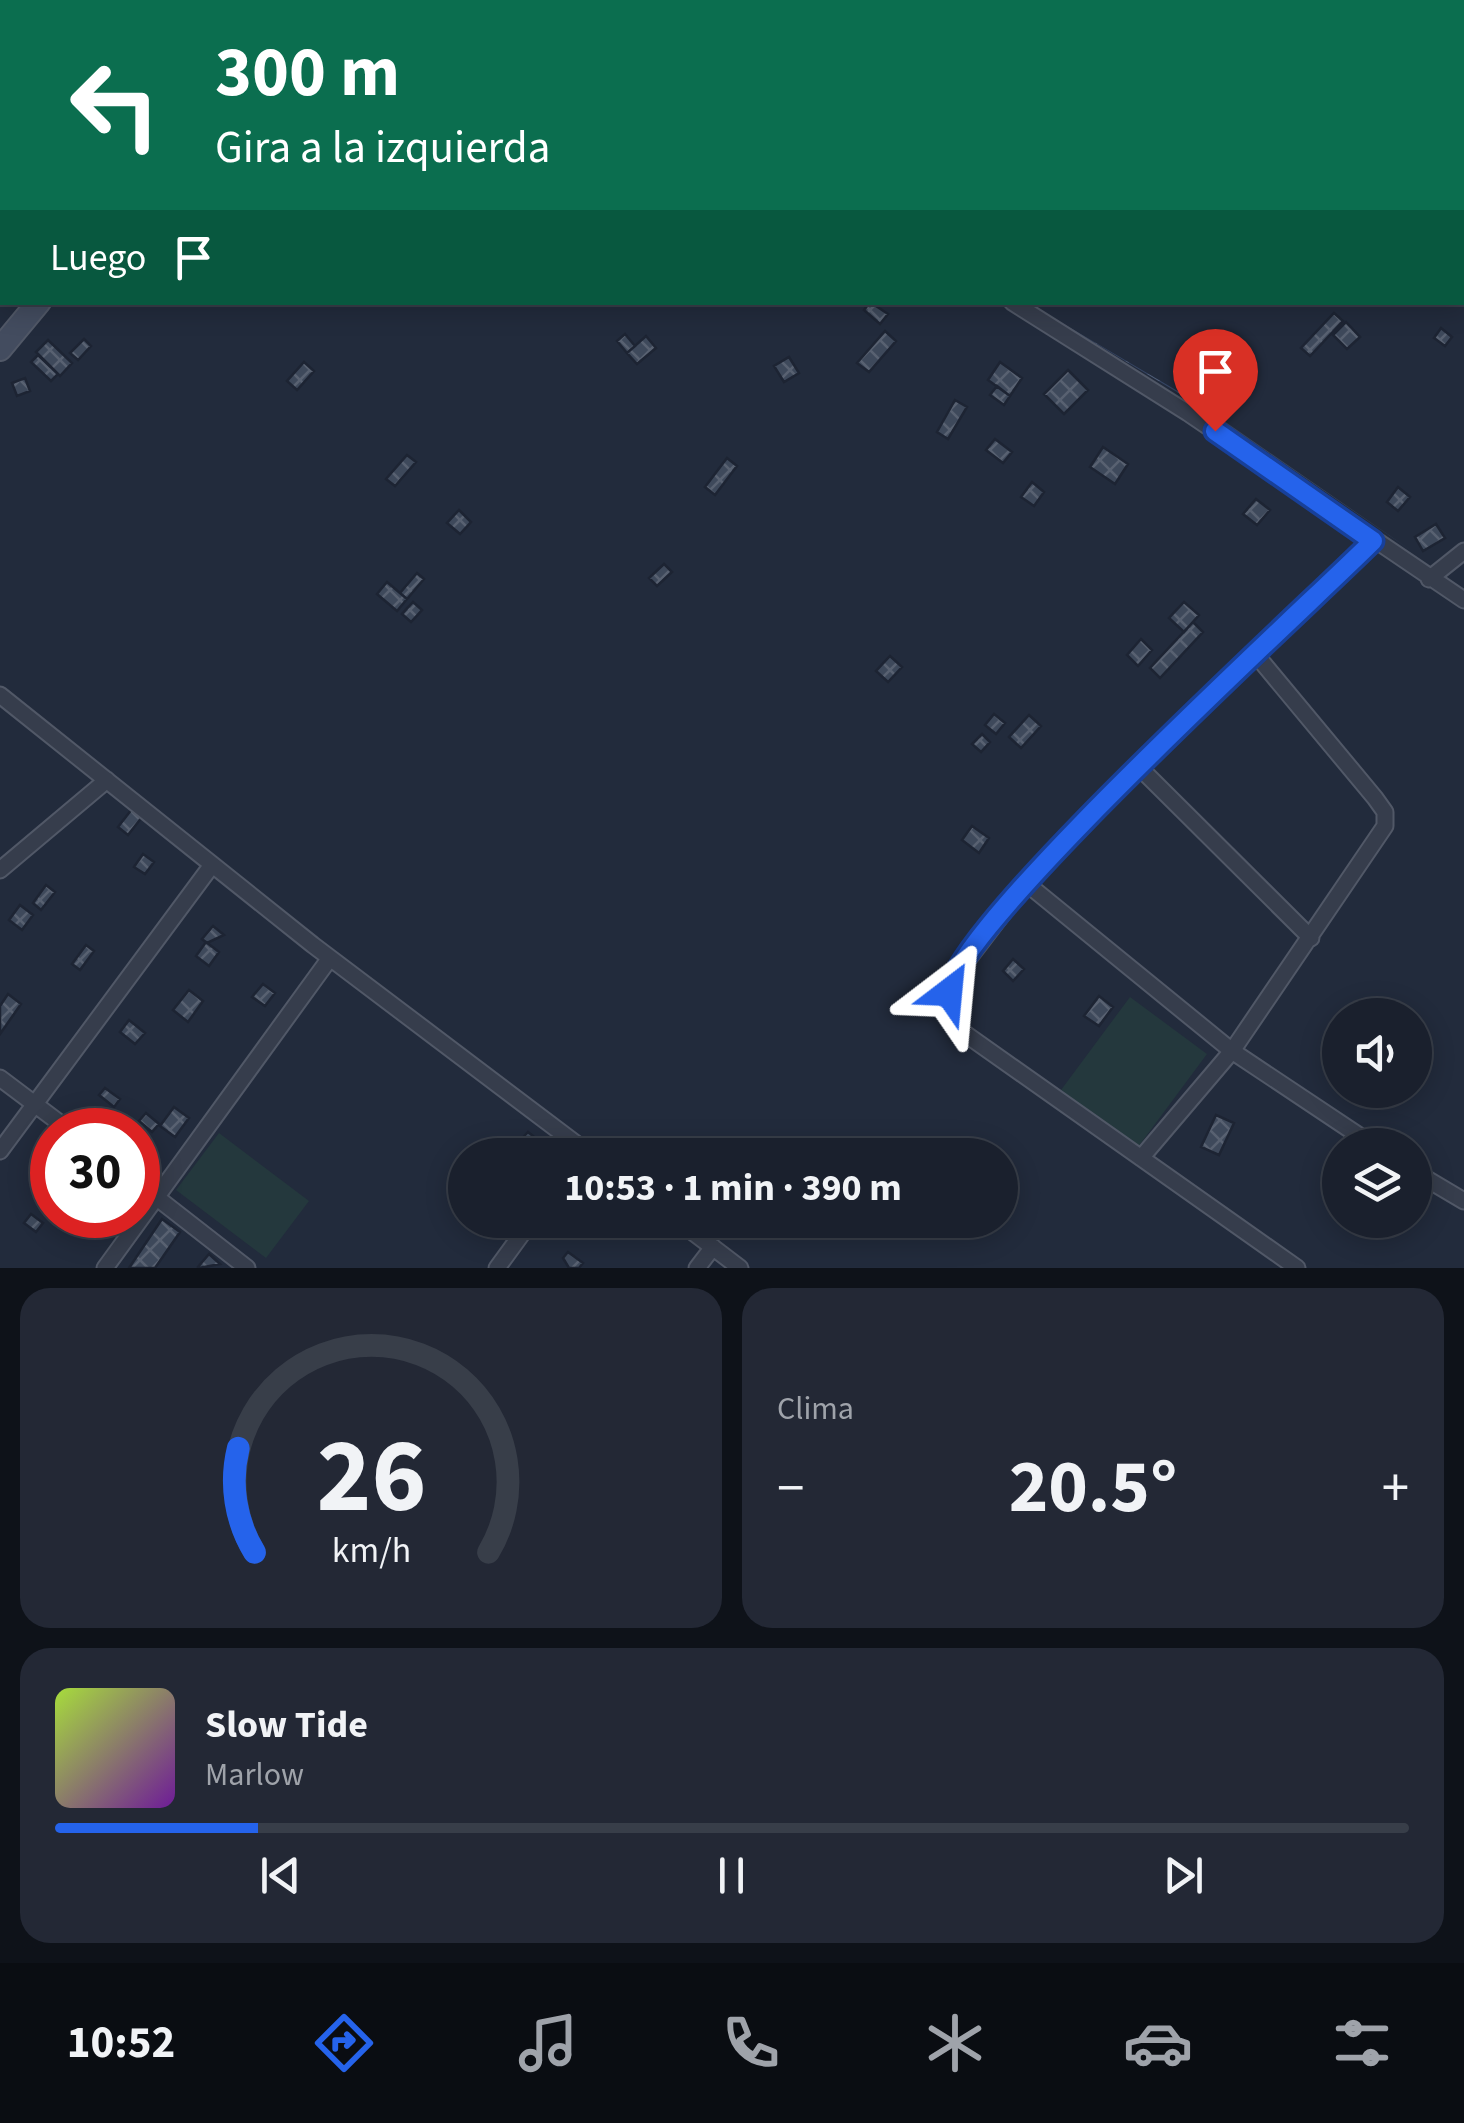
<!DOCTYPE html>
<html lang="es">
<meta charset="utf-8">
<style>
body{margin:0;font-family:"Source Sans 3",sans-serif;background:#232835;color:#f1f3f6;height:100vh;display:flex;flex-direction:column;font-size:38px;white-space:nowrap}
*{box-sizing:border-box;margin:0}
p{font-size:32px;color:#9fa3aa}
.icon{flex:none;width:55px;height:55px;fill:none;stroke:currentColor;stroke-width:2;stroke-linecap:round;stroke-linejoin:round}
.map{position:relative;height:1268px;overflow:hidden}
.side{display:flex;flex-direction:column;gap:20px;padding:20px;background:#0e1219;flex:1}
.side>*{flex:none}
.top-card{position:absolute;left:0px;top:0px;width:1465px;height:305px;box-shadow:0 5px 25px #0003,0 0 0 2px #383e49;background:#0b6e4f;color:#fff;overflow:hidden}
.tools{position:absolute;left:1322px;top:998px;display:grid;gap:20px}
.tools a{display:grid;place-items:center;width:110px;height:110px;border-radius:50%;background:#1a202d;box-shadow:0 5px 25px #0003,0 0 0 2px #383e49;font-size:50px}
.speed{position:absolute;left:30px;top:1108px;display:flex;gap:20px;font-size:50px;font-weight:700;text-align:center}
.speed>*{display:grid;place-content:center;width:130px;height:130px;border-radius:50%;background:#1a202d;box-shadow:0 5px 25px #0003,0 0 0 2px #383e49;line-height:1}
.speed .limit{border:15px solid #d22;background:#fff;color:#111}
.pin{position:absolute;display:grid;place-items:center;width:85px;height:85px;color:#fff;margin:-102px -42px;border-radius:50% 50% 50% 0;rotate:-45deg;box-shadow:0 0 10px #0007}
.pin .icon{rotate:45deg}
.me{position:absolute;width:110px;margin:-55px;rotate:29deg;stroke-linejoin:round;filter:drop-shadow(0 0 8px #0008)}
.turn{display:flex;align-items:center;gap:35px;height:210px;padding:0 50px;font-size:45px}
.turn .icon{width:130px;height:130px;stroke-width:2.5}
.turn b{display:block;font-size:70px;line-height:85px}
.then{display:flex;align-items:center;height:95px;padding:0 50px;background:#0003;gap:20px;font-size:38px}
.big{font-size:75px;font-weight:700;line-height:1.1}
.side .tile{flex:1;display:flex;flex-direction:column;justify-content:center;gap:15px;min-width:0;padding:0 35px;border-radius:30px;background:#232835}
.side .dial{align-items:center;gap:0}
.dial svg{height:260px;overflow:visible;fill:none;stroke:#383e49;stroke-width:7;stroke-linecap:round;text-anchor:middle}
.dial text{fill:#f1f3f6;stroke:none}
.song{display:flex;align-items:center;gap:30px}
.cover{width:120px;height:120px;border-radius:15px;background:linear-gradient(135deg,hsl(80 70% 55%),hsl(280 70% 35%))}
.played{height:10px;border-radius:5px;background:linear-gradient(90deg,#2563eb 15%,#383e49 15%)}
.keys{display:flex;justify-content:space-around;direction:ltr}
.heat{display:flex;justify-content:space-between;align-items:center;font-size:55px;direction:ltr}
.side .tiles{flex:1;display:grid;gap:20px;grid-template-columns:1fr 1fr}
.tile:last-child{grid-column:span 2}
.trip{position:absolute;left:448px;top:1138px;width:570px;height:100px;border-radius:50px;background:#1a202d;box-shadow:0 5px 25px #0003,0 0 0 2px #383e49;font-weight:700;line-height:100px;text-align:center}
.dock{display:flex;height:160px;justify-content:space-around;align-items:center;background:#0a0d12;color:#9fa3aa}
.dock .icon{width:70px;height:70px}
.dock .on{color:#2563eb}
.dock b{font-size:45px;color:#f1f3f6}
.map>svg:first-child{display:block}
.pitch{fill:#24383d}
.water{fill:url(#water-ripples)}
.building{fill:url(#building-cross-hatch);stroke:#1d2433;stroke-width:2.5}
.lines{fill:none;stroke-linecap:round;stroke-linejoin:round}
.street-casing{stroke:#515867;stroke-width:19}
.secondary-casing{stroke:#515867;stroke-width:26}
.street{stroke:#363d4c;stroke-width:15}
.secondary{stroke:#434c5f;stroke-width:22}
.route-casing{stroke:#184099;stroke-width:25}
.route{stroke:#2563eb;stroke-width:18}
</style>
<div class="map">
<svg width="1464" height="1268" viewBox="0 0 1464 1268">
<defs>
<pattern id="water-ripples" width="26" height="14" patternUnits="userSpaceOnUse" patternTransform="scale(2.5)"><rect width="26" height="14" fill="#354564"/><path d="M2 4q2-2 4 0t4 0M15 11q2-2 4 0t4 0" fill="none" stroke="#505e79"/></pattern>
<pattern id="building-cross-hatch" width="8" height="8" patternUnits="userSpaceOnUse" patternTransform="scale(2.5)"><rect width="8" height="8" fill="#3e495b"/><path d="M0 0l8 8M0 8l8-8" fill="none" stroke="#586171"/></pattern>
</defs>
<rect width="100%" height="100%" fill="#222b3c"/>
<path class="pitch" d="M1130,997L1207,1054L1138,1147L1061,1090Z
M219,1133L309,1201L266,1258L176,1190Z"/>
<path class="water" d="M1028,303L1198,403L1412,551L1197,404Z"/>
<path class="building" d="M870,302L888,314L880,324L864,310Z
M1334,313L1343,321L1310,356L1301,348Z
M1346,322L1360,337L1347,349L1333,335Z
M1441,328L1452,337L1445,346L1434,338Z
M885,331L896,341L869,372L857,363Z
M625,334L635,346L627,353L617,341Z
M646,336L656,348L637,364L627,353Z
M84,339L91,346L78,360L70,353Z
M48,340L72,363L60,376L36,352Z
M38,355L58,374L51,381L31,362Z
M789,357L799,373L784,382L774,366Z
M304,362L314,371L297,390L287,381Z
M1000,362L1022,378L1010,396L988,380Z
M1068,370L1088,390L1064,414L1044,394Z
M25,378L30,391L17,396L12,383Z
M997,386L1010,396L1004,405L990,395Z
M955,400L967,407L948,439L937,432Z
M995,439L1012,452L1003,463L986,450Z
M1103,447L1128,464L1115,484L1090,467Z
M407,455L416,462L395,486L386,479Z
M727,458L737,466L715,495L705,487Z
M1032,482L1044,492L1034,506L1021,497Z
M1398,487L1410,497L1398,511L1387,502Z
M1256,499L1270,510L1257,525L1243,514Z
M459,510L471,522L460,534L447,523Z
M1436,524L1445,538L1423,551L1415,537Z
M664,564L672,572L657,586L649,578Z
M417,573L424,579L407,599L400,593Z
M387,582L407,599L397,611L377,594Z
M413,602L422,610L411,622L402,614Z
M1184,602L1199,615L1184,632L1169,618Z
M1193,622L1203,632L1160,678L1150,668Z
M1141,639L1152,650L1138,666L1127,655Z
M890,656L902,667L888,682L876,671Z
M994,714L1005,723L996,734L985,725Z
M1029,715L1041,726L1021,748L1009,737Z
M982,734L990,742L981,752L972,744Z
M132,809L142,817L128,835L118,827Z
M972,826L989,838L979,853L962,840Z
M143,854L154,862L145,874L134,867Z
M46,885L55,892L41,910L33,903Z
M20,905L33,915L22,930L9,920Z
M213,926L224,935L207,943L202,939Z
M206,942L219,952L209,966L196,956Z
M86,945L94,951L80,970L72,964Z
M1013,959L1024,969L1013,981L1003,971Z
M263,984L275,993L265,1006L252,997Z
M189,990L203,1001L188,1022L173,1010Z
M8,994L21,1004L0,1034V1006Z
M1099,996L1113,1007L1099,1026L1084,1016Z
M129,1020L145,1033L135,1044L120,1032Z
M105,1088L120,1099L114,1107L99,1095Z
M174,1107L189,1118L175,1137L160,1126Z
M146,1113L159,1124L152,1132L139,1121Z
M1216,1115L1234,1123L1219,1155L1201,1147Z
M528,1132L543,1144L533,1155L518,1143Z
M514,1140L518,1143L532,1155H515L507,1148Z
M31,1214L43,1223L36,1232L24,1223Z
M94,1215L107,1216L96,1230L87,1223Z
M162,1219L180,1232L155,1268H129Z
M568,1252L583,1263L579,1268H569L563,1258Z
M209,1254L220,1264L199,1268L198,1267Z"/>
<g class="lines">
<defs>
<path id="street" d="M578,0L581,2
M797,2L800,0
M1012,302L1188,413L1464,600
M1429,579L1464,551
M0,695L313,945L591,1155
M1138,766L1311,938
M0,870L107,780
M1026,883L1232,1051L1373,1145
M0,1078L69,1130
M0,1151L212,865
M1141,1158L1232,1051L1385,826V812L1375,798L1257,656
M1415,1172L1464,1201
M138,1183L247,1268
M677,1220L740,1268
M105,1268L330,958
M497,1268L532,1220
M697,1268L713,1247
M1297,1268L957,1028L950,983L1026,883L1138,766L1373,541"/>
<path id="secondary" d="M226,2L228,0
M0,349L39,302"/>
</defs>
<use href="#street" class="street-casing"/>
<use href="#secondary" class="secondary-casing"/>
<use href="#street" class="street"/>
<use href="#secondary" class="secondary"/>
</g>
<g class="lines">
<defs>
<path id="route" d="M949,992C953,928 1308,606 1373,541L1215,431"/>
</defs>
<use href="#route" class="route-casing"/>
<use href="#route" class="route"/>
</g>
</svg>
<div class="tools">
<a><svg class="icon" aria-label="sound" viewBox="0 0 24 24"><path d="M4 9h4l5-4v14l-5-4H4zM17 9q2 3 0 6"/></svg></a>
<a><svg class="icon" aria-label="layers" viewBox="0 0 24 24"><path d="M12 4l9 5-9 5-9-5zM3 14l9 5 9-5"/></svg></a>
</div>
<div class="speed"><div class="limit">30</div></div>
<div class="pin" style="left:1215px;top:431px;background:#d93025"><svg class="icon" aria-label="arrive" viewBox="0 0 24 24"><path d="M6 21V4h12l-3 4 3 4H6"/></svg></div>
<svg class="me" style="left:949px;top:992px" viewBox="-20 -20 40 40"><path d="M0-17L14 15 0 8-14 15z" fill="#2563eb" stroke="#fff" stroke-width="4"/></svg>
<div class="trip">10:53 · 1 min · 390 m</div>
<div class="top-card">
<div class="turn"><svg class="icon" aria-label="left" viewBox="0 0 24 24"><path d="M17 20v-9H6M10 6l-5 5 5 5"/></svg><div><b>300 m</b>Gira a la izquierda</div></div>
<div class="then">Luego<svg class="icon" aria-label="arrive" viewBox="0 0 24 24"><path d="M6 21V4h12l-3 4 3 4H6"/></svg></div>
</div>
</div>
<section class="side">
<div class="tiles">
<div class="tile dial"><svg viewBox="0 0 100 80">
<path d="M14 69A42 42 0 1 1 86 69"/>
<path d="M14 69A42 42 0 0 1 9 37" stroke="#2563eb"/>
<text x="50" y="56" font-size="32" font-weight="700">26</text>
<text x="50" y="72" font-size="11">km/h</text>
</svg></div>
<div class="tile"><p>Clima</p>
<div class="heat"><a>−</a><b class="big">20.5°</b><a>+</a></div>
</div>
<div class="tile">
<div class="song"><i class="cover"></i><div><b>Slow Tide</b><p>Marlow</p></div></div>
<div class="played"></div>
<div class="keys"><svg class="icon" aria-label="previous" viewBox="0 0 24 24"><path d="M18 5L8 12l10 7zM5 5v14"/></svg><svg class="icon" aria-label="pause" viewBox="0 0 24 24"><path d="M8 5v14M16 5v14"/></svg><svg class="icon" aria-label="next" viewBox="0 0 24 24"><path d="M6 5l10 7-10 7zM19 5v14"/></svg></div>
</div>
</div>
</section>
<nav class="dock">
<b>10:52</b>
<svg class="icon on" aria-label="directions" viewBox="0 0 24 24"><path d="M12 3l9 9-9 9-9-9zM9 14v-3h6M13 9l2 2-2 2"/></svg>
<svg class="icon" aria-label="music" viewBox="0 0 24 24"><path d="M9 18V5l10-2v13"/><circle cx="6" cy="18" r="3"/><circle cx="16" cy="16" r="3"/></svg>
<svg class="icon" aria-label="phone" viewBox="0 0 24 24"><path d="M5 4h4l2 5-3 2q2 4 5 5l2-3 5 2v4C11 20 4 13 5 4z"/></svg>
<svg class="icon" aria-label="climate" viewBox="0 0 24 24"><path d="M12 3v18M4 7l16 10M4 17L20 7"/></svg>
<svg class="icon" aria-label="car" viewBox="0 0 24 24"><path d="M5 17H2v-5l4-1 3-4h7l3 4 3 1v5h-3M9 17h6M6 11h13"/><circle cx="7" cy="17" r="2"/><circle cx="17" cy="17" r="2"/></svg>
<svg class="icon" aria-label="filters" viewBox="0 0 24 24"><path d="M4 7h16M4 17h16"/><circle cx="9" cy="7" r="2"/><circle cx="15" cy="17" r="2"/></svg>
</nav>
